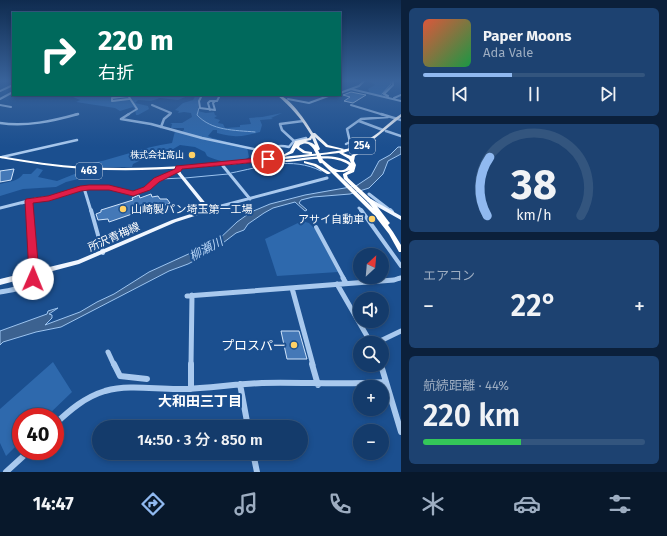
<!DOCTYPE html>
<html lang="ja">
<meta charset="utf-8">
<style>
body{margin:0;font-family:"Fira Sans","Noto Sans JP",sans-serif;background:#1d4271;color:#f1f3f6;height:100vh;display:flex;flex-direction:column;font-size:15px;white-space:nowrap}
*{box-sizing:border-box;margin:0}
p{font-size:13px;color:#9dadc1}
.icon{flex:none;width:22px;height:22px;fill:none;stroke:currentColor;stroke-width:2;stroke-linecap:round;stroke-linejoin:round}
.map{position:relative;flex:1;overflow:hidden}
.details{display:flex;flex-direction:column;gap:8px;padding:8px;background:#0b203b;width:266px}
.details>*{flex:none}
.top-card{position:absolute;left:12px;top:12px;width:329px;height:84px;border-radius:0px;box-shadow:0 2px 6px #0003,0 0 0 1px #33557e;background:#00695c;color:#fff;overflow:hidden}
.needle{width:26px;rotate:26deg}
.tools{position:absolute;left:353px;top:248px;display:grid;gap:8px}
.tools a{display:grid;place-items:center;width:36px;height:36px;border-radius:50%;background:#143b6b;box-shadow:0 2px 6px #0003,0 0 0 1px #33557e;font-size:20px}
.speed{position:absolute;left:12px;top:408px;display:flex;gap:8px;font-size:20px;font-weight:700;text-align:center}
.speed>*{display:grid;place-content:center;width:52px;height:52px;border-radius:50%;background:#143b6b;box-shadow:0 2px 6px #0003,0 0 0 1px #33557e;line-height:1}
.speed .limit{border:6px solid #d22;background:#fff;color:#111}
.pin{position:absolute;display:grid;place-items:center;width:34px;height:34px;color:#fff;margin:-17px;border:2px solid #fff;border-radius:50%;box-shadow:0 1px 4px #0007}
.me{position:absolute;width:44px;margin:-22px;rotate:1deg;stroke-linejoin:round;filter:drop-shadow(0 0 3px #0008)}
.turn{display:flex;align-items:center;gap:14px;height:84px;padding:0 20px;font-size:18px}
.turn .icon{width:52px;height:52px;stroke-width:2.5}
.turn b{display:block;font-size:28px;line-height:34px}
.big{font-size:30px;font-weight:600;line-height:1.1}
.details .card{flex:1;display:flex;flex-direction:column;justify-content:center;gap:6px;min-width:0;padding:0 14px;border-radius:6px;background:#1d4271}
.details .dial{align-items:center;gap:0}
.dial svg{height:104px;overflow:visible;fill:none;stroke:#33557e;stroke-width:7;stroke-linecap:round;text-anchor:middle}
.dial text{fill:#f1f3f6;stroke:none}
.song{display:flex;align-items:center;gap:12px}
.cover{width:48px;height:48px;border-radius:6px;background:linear-gradient(135deg,hsl(10 70% 55%),hsl(140 70% 35%))}
.played{height:4px;border-radius:2px;background:linear-gradient(90deg,#90b9f0 40%,#33557e 40%)}
.keys{display:flex;justify-content:space-around;direction:ltr}
.heat{display:flex;justify-content:space-between;align-items:center;font-size:22px;direction:ltr}
.charge{height:6px;border-radius:3px;background:linear-gradient(90deg,#34c759 44%,#33557e 0)}
.trip{position:absolute;left:92px;top:420px;width:216px;height:40px;border-radius:20px;background:#143b6b;box-shadow:0 2px 6px #0003,0 0 0 1px #33557e;font-weight:600;line-height:40px;text-align:center}
.dock{display:flex;height:64px;justify-content:space-around;align-items:center;background:#08182b;color:#9dadc1}
.dock .icon{width:28px;height:28px}
.dock .current{color:#90b9f0}
.dock b{font-size:18px;color:#f1f3f6}
main{display:flex;flex:1;min-height:0}
.map>svg:first-child{display:block}
.green{fill:#2e69ad}
.water{fill:#3c6290;stroke:#9cc4f0}
.lines{fill:none;stroke-linecap:round;stroke-linejoin:round}
.stream{stroke:#9cc4f0;stroke-width:1}
.building{fill:#4478b7;stroke:#cfe3fa}
.minor-far5{stroke:#a9c9ee;stroke-width:2}
.minor-far4{stroke:#a9c9ee;stroke-width:2.5}
.minor-far3{stroke:#a9c9ee;stroke-width:3}
.minor-far2{stroke:#a9c9ee;stroke-width:4}
.minor-far1{stroke:#a9c9ee;stroke-width:5}
.minor{stroke:#a9c9ee;stroke-width:6}
.major{fill:#f0f6ff;fill-rule:evenodd}
.highway{fill:#fff;fill-rule:evenodd}
.highway-bridge-far1{stroke:#fff;stroke-width:3.5}
.highway-bridge{stroke:#fff;stroke-width:4.5}
.route{fill:#e11d48;stroke:#92132f}
.poi-dot{fill:#ffd166;stroke:#1b4f8f;stroke-width:1.5}
.labels{text-anchor:middle;dominant-baseline:central;stroke-width:4;stroke-linejoin:round;paint-order:stroke}
.far-poi-label{font-size:9px;fill:#fff;stroke:#1b4f8f;text-anchor:end}
.shield{fill:#1b4f8f;stroke:#bbcadd;stroke-width:1}
.shield-label{font-size:10px;font-weight:bold;fill:#fff}
.poi-label{font-size:11px;fill:#fff;stroke:#1b4f8f;text-anchor:start}
.street-label{font-size:11px;fill:#fff;stroke:#1b4f8f}
.water-label{font-size:12px;font-style:italic;fill:#b5d3f5;stroke:#1b4f8f}
.near-poi-label{font-size:13px;fill:#fff;stroke:#1b4f8f;text-anchor:end}
.near-neighbourhood-label{font-size:14px;font-weight:bold;fill:#fff;stroke:#1b4f8f}
</style>
<main>
<div class="map">
<svg width="401" height="472" viewBox="0 0 401 472">
<rect width="100%" height="100%" fill="#1b4f8f"/>
<path class="green" d="M373,81H391V84L384,96L370,93L368,89L375,85L372,83Z
M74,95H190L178,100L160,98L151,101L138,100L135,103L148,106L149,109L138,115H136L135,109L133,107L120,111L115,108L76,102L80,100L73,97Z
M196,95H202L198,101V111L206,113L214,112L215,115L217,116L214,118L220,120L218,123L223,124L225,128L240,127V125L251,124L249,118L262,117L282,113L271,118L273,119L260,120L262,125L260,132C242,137 237,138 217,133V130H213L208,136L212,138L247,147L249,157C239,165 218,162 207,156L205,152L195,147L180,145L168,152L145,158L133,164L132,167H82L81,165C112,161 141,147 172,143L175,131L180,133L184,130V128H171L172,124L170,123H182L192,117L191,113L184,112L178,113L179,111L175,110L183,103L193,100Z
M37,168L43,170L38,177L57,181L82,171L93,172L91,175H94L66,182L56,187L23,189L0,196V184C8,182 19,181 23,174H31Z
M302,221L309,223L315,229L338,272L277,276L265,239Z
M53,362L72,392L46,417H21V441L6,456L0,443V409Z"/>
<path class="water" d="M398,147H401V154L388,161L383,174L369,188L350,194L313,197L301,200L299,203L307,210L305,211L295,202L273,208L264,213L248,224L244,230L236,233L211,252L188,264L169,271L61,327L36,332L3,342L0,345V331L47,314L48,311L58,308L49,314L52,315V318L45,325L80,312L97,302L114,294L149,272L217,241L237,222L251,212L270,204L305,195L356,186L371,176L379,161L390,155Z"/>
<g class="lines">
<path class="stream" d="M382,94L391,84V81
M199,108L197,115C212,131 234,130 255,132
M231,173C261,167 292,156 321,171
M185,178L228,174
M161,179L182,178
M135,195L152,186
M22,204L29,202"/>
</g>
<path class="building" d="M351,92L366,95L353,103L344,101L350,97L343,95Z
M14,169L11,180L0,182V171Z
M151,194L152,197L158,196L160,199H167L170,203L158,208L156,203L134,210L135,213L109,222L108,219L98,220L96,214L101,212V210L133,200L132,198L139,195L140,198Z
M281,331H299L307,359H287Z"/>
<g class="lines">
<path class="minor-far5" d="M351,89L401,101
M0,91L13,85
M340,93L359,86L364,81
M202,95L199,101L200,108L215,110L213,103L215,101
M128,96L112,98V101L129,99
M388,96L384,94L393,85V81
M394,98L401,95
M0,99L13,92
M288,99L309,103L331,95
M0,105L11,107
M152,105L171,113L169,115
M351,105L384,115
M210,110L208,103L210,101H217L220,95
M74,115L78,114
M127,115L137,109L129,97"/>
<path class="minor-far4" d="M381,114L401,120
M121,119L151,124L202,138L263,151C273,151 273,143 289,147L294,141L306,138
M121,119L129,114
M359,121L383,130
M0,123C26,127 53,121 78,114
M161,127L164,119L170,114
M386,131L401,136
M294,141L282,130L280,124L303,121
M346,144L350,142L347,129L361,119L388,117
M2,157L77,140"/>
<path class="minor-far3" d="M223,166L250,199
M84,188L91,211
M369,194L391,211
M29,201L30,211
M0,208L36,199L55,197L84,188H109L135,193L147,188L157,180L178,170
M359,208L362,211
M206,210L327,178"/>
<path class="minor-far2" d="M30,210L34,274L31,279
M91,210L103,253
M361,210L401,266
M390,210L392,212
M316,227L344,279
M397,279L401,278"/>
<path class="minor-far1" d="M343,278L346,283
M337,284L371,343
M292,288L313,365
M0,292C12,290 24,289 32,278
M187,296L394,280L400,278
M376,343L401,331
M108,352L114,365
M191,365L192,295"/>
<path class="minor" d="M114,364L120,376L147,379
M312,364L318,385
M381,365L401,432
M240,384L248,427
M191,389V364
M55,424C70,410 85,397 105,391C131,384 157,390 183,389C210,388 236,384 262,383C303,382 345,385 386,382
M253,453L257,472
M6,472L29,451"/>
<path class="major" d="M177,166H179L181,173L208,206V207L207,212L176,222L79,264L0,285V279L78,260L172,220L203,210L204,207L177,173Z
M367,199H371L401,216V220L367,201Z"/>
<path class="highway" d="M277,95C289,95 307,123 313,133H315L328,145L344,149L342,150L326,147L315,137L320,149L319,150L315,151C311,145 307,141 300,145L299,147L305,151L312,152V154C341,151 355,150 379,132C386,126 393,119 401,114V117L374,139L376,140L369,148L355,156L354,161L356,165L354,172L347,175L348,178L373,201L389,222L390,223L388,225L393,232L401,245V252H399L389,234L375,216L320,161L322,160H323C330,166 342,177 349,165C333,153 305,161 286,162L284,161L286,160C305,158 335,151 351,163L349,159L339,153C255,162 169,174 84,169C56,167 28,163 0,158V156C28,161 56,165 85,167C160,171 235,162 310,154L303,153L296,148L293,153L285,156L283,155L290,151L295,141L309,138L311,135C301,118 291,107 277,95ZM312,138L315,145L312,143L306,141L311,140ZM372,140L367,146L352,155L351,156L343,153L359,147ZM350,170L343,174V175L344,179L369,203L373,208L336,172H344Z
M304,161L316,164L331,173L329,174H327L314,166L304,163Z"/>
<path class="highway-bridge-far1" d="M316,150L320,158"/>
<path class="highway-bridge" d="M319,157L321,161"/>
</g>
<linearGradient id="sky" x2="0" y2="1"><stop stop-color="#0f2b4f"/><stop offset="0.55" stop-color="#39639b"/><stop offset="1" stop-color="#39639b" stop-opacity="0"/></linearGradient>
<rect width="401" height="147" fill="url(#sky)"/>
<path class="route" d="M268,157L271,159L270,161L182,169L181,171L159,182L150,190L133,196L109,190H89L81,191L49,201L33,203L39,274L36,282L33,283L29,282L27,279L29,274L25,201L26,199L48,196L80,186L89,185H109L133,191L144,187L154,178L175,169L176,166Z"/>
<g class="poi-dot">
<circle cx="192" cy="155" r="4"/>
<circle cx="123" cy="209" r="4"/>
<circle cx="372" cy="219" r="4"/>
<circle cx="294" cy="345" r="4"/>
</g>
<g class="labels">
<g class="far-poi-label">
<text x="184" y="155">株式会社高山</text>
</g>
<g class="shield">
<rect x="349" y="138" width="26" height="16" rx="3"/>
<rect x="76" y="163" width="26" height="16" rx="3"/>
</g>
<g class="shield-label">
<text x="362" y="146">254</text>
<text x="89" y="171">463</text>
</g>
<g class="poi-label">
<text x="131" y="209">山崎製パン埼玉第一工場</text>
<text x="364" y="219" text-anchor="end">アサイ自動車</text>
</g>
<g class="street-label">
<text transform="translate(114 237) rotate(-24)">所沢青梅線</text>
</g>
<g class="water-label">
<text transform="translate(206 249) rotate(-28)">柳瀬川</text>
</g>
<g class="near-poi-label">
<text x="286" y="345">プロスパー</text>
</g>
<g class="near-neighbourhood-label">
<text x="200" y="401">大和田三丁目</text>
</g>
</g>
</svg>
<div class="tools">
<a><svg class="needle" viewBox="-14 -14 28 28"><path d="M0-13l5 13h-10z" fill="#e53935"/><path d="M0 13l5-13h-10z" fill="#9dadc1"/></svg></a>
<a><svg class="icon" aria-label="sound" viewBox="0 0 24 24"><path d="M4 9h4l5-4v14l-5-4H4zM17 9q2 3 0 6"/></svg></a>
<a><svg class="icon" aria-label="search" viewBox="0 0 24 24"><circle cx="10" cy="10" r="6"/><path d="M15 15l6 6"/></svg></a>
<a>+</a>
<a>−</a>
</div>
<div class="speed"><div class="limit">40</div></div>
<div class="pin" style="left:268px;top:159px;background:#d93025"><svg class="icon" aria-label="arrive" viewBox="0 0 24 24"><path d="M6 21V4h12l-3 4 3 4H6"/></svg></div>
<svg class="me" style="left:33px;top:279px" viewBox="-20 -20 40 40"><circle r="19" fill="#fff"/><path d="M0-13L10 11 0 6-10 11z" fill="#e11d48"/></svg>
<div class="trip">14:50 · 3 分 · 850 m</div>
<div class="top-card">
<div class="turn"><svg class="icon" aria-label="right" viewBox="0 0 24 24"><path d="M7 20v-9h11M14 6l5 5-5 5"/></svg><div><b>220 m</b>右折</div></div>
</div>
</div>
<section class="details">
<div class="card">
<div class="song"><i class="cover"></i><div><b>Paper Moons</b><p>Ada Vale</p></div></div>
<div class="played"></div>
<div class="keys"><svg class="icon" aria-label="previous" viewBox="0 0 24 24"><path d="M18 5L8 12l10 7zM5 5v14"/></svg><svg class="icon" aria-label="pause" viewBox="0 0 24 24"><path d="M8 5v14M16 5v14"/></svg><svg class="icon" aria-label="next" viewBox="0 0 24 24"><path d="M6 5l10 7-10 7zM19 5v14"/></svg></div>
</div>
<div class="card dial"><svg viewBox="0 0 100 80">
<path d="M14 69A42 42 0 1 1 86 69"/>
<path d="M14 69A42 42 0 0 1 16 24" stroke="#90b9f0"/>
<text x="50" y="56" font-size="32" font-weight="700">38</text>
<text x="50" y="72" font-size="11">km/h</text>
</svg></div>
<div class="card"><p>エアコン</p>
<div class="heat"><a>−</a><b class="big">22°</b><a>+</a></div>
</div>
<div class="card"><p>航続距離 · 44%</p><b class="big">220 km</b><div class="charge"></div></div>
</section>
</main>
<nav class="dock">
<b>14:47</b>
<svg class="icon current" aria-label="directions" viewBox="0 0 24 24"><path d="M12 3l9 9-9 9-9-9zM9 14v-3h6M13 9l2 2-2 2"/></svg>
<svg class="icon" aria-label="music" viewBox="0 0 24 24"><path d="M9 18V5l10-2v13"/><circle cx="6" cy="18" r="3"/><circle cx="16" cy="16" r="3"/></svg>
<svg class="icon" aria-label="phone" viewBox="0 0 24 24"><path d="M5 4h4l2 5-3 2q2 4 5 5l2-3 5 2v4C11 20 4 13 5 4z"/></svg>
<svg class="icon" aria-label="climate" viewBox="0 0 24 24"><path d="M12 3v18M4 7l16 10M4 17L20 7"/></svg>
<svg class="icon" aria-label="car" viewBox="0 0 24 24"><path d="M5 17H2v-5l4-1 3-4h7l3 4 3 1v5h-3M9 17h6M6 11h13"/><circle cx="7" cy="17" r="2"/><circle cx="17" cy="17" r="2"/></svg>
<svg class="icon" aria-label="filters" viewBox="0 0 24 24"><path d="M4 7h16M4 17h16"/><circle cx="9" cy="7" r="2"/><circle cx="15" cy="17" r="2"/></svg>
</nav>
